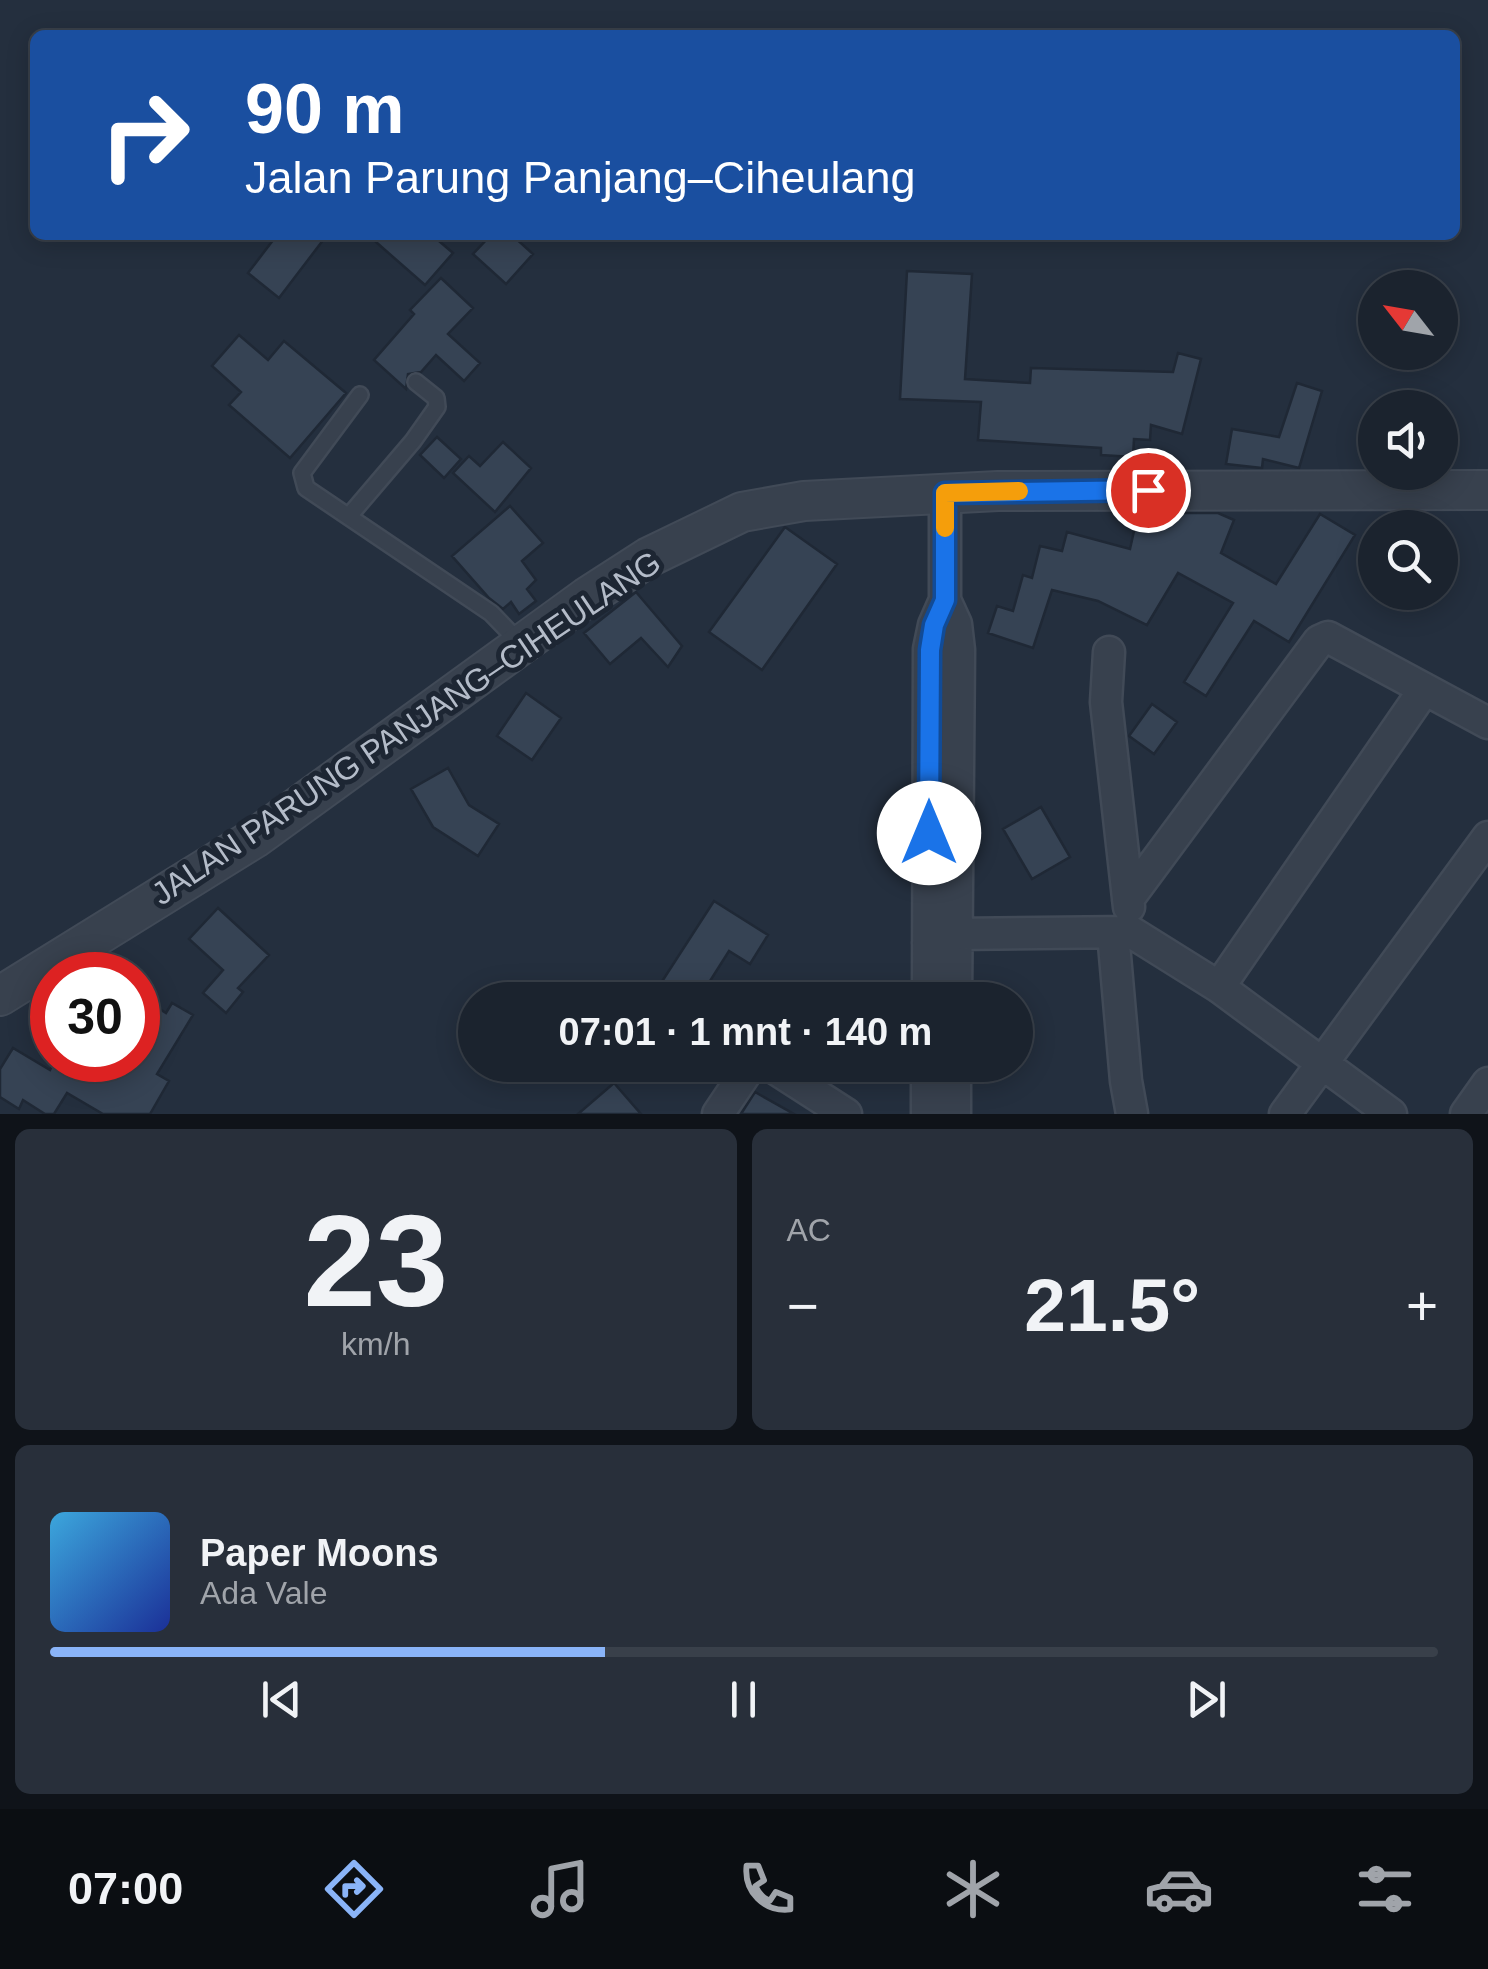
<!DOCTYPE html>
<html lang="id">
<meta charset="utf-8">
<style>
body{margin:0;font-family:Arial,sans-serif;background:#282f3a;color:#f1f3f6;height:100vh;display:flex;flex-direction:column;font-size:38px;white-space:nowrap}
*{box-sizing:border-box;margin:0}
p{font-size:32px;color:#a0a4aa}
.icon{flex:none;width:55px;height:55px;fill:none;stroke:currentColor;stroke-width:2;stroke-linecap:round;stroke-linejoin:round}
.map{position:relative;height:1114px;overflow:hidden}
.drawer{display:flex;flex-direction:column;gap:15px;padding:15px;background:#0f1319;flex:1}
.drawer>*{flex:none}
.hud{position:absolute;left:30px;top:30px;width:1430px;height:210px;border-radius:15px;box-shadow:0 5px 25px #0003,0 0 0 2px #39404a;background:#1a4fa0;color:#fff;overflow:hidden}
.needle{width:65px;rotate:301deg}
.controls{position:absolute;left:1358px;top:270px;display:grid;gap:20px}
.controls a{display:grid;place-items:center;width:100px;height:100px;border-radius:50%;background:#1b232e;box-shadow:0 5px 25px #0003,0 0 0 2px #39404a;font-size:50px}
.speed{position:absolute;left:30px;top:952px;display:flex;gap:20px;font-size:50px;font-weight:700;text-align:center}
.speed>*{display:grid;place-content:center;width:130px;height:130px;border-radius:50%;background:#1b232e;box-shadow:0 5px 25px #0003,0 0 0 2px #39404a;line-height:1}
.speed .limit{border:15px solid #d22;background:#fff;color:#111}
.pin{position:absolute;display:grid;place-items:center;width:85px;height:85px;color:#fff;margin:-42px;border:5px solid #fff;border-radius:50%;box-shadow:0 2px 10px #0007}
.me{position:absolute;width:110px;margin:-55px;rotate:0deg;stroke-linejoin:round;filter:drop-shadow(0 0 8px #0008)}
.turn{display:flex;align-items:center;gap:35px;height:210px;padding:0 50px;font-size:45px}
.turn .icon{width:130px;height:130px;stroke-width:2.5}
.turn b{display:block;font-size:70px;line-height:85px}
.big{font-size:75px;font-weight:700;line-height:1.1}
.drawer .card{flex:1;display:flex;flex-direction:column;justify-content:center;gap:15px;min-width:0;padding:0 35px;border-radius:15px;background:#282f3a}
.drawer .dial{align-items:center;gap:0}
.dial b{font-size:130px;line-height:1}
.song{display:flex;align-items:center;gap:30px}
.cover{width:120px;height:120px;border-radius:15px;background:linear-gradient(135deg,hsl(200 70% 55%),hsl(230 70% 35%))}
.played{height:10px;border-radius:5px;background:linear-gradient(90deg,#8ab4f8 40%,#39404a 40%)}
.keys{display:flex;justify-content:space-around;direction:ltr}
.heat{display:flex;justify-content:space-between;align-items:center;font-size:55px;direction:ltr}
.drawer .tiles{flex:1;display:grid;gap:15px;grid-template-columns:1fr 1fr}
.card:last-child{grid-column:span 2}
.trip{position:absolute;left:458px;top:982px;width:575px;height:100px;border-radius:50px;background:#1b232e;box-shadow:0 5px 25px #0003,0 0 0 2px #39404a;font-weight:700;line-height:100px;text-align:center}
.tab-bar{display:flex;height:160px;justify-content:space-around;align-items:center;background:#0b0e12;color:#a0a4aa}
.tab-bar .icon{width:70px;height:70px}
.tab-bar .current{color:#8ab4f8}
.tab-bar b{font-size:45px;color:#f1f3f6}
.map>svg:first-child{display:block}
.building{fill:#364354;stroke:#1f2835;stroke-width:2.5}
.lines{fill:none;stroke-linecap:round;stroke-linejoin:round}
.service-casing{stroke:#414a57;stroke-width:20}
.minor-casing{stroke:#414a57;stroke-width:35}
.tertiary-casing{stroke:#414a57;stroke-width:42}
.service{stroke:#38414e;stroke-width:15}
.minor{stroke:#38414e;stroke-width:30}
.tertiary{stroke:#38414e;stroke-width:38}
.route-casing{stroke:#114b97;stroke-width:25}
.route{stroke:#1a73e8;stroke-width:18}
.slow{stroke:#f59e0b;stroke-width:18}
.labels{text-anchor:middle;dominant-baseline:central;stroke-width:10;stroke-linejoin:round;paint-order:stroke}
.street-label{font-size:32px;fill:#b4bcc9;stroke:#1d2633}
</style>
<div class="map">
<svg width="1488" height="1114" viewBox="0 0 1488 1114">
<rect width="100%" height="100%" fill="#242f3e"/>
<path class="building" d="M277,235H327L279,298L248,273Z
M368,235H432L453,253L425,285Z
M491,235H512L533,254L506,284L473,254Z
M907,271L972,274L965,379L1030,383L1031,368L1173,372L1178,353L1201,359L1182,434L1151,425L1150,440L1134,439L1133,457L1101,455V448L978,440L981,402L900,399Z
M441,278L473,308L448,334L480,363L464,381L436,355L421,372L408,374L406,389L374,360L414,314L410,310Z
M239,335L268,360L284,341L346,393L290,458L229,405L241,392L212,366Z
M1297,383L1322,391L1299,468L1263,459L1262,468L1226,464L1232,429L1279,437Z
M437,437L461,459L444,478L420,455Z
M503,442L531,468L495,512L453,473L469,456L480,466Z
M510,506L543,543L522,561L536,580L527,589L536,601L519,614L511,602L503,609L489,598L452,556Z
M1138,513H1218L1234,520L1221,553L1276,584L1320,514L1355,535L1289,642L1254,621L1206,696L1184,682L1233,603L1178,573L1147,625L1098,601L1052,590L1033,648L988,633L997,606L1013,611L1023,575L1032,578L1040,546L1062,551L1067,532L1130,549Z
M785,527L837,564L762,670L709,632Z
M636,592L682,646L668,667L641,638L610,664L584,633Z
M526,693L561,718L532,760L497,736Z
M1152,704L1177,722L1154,754L1129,736Z
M448,768L469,805L499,824L478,856L433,827L411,789Z
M1041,807L1070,857L1032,879L1003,829Z
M714,901L768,935L750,964L729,951L698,1000H650Z
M218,908L269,955L238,988L243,992L226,1013L203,993L223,970L189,939Z
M147,1001L166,1013L172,1003L193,1015L157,1074L169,1081L150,1114H103L67,1093L54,1114H45L23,1100L19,1109L0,1097V1069L13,1048L50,1070L55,1060H138V1017Z
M614,1083L641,1114H578Z
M755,1092L794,1114H741Z"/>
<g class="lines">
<defs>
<path id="service" d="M360,395L302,473L306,488L491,613L520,643
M349,516L413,441L437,407L436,398L416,382"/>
<path id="minor" d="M945,493V600L956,624L959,650L956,1000
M1109,652L1106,702L1129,907
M1128,899L1319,641L1328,637L1488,723
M1113,933L1126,1081L1132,1114
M928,943L956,934L1131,932L1219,987L1391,1114
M1219,987L1424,690
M928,1000L929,649L934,625L945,600
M770,1065L846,1114
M955,1065V1114
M718,1114L751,1065
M927,1114V1065
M1285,1114L1488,837
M1466,1114L1488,1083"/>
<path id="tertiary" d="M0,996L255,838L587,597L649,557L742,512L804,501L998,491L1488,490"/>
</defs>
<use href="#service" class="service-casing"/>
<use href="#minor" class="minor-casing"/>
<use href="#tertiary" class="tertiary-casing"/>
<use href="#service" class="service"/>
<use href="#minor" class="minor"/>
<use href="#tertiary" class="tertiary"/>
</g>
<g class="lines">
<defs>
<path id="route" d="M929,833L930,650L934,625L945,600V493L1148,490"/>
</defs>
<use href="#route" class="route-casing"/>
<use href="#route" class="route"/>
<path class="slow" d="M945,528V493L1019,491"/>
</g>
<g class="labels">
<g class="street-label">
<text transform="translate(406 728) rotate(-34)">JALAN PARUNG PANJANG–CIHEULANG</text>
</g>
</g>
</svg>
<div class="controls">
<a><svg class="needle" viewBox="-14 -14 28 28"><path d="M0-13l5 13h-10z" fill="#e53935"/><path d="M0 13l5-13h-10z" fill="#a0a4aa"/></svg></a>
<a><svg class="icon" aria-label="sound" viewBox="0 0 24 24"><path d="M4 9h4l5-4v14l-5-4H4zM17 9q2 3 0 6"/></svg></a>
<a><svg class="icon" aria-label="search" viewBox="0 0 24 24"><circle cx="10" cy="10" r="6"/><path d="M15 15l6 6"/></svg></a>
</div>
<div class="speed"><div class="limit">30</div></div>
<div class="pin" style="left:1148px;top:490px;background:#d93025"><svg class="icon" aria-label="arrive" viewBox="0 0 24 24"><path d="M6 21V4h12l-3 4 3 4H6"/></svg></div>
<svg class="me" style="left:929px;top:833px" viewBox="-20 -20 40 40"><circle r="19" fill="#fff"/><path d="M0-13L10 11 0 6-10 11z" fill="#1a73e8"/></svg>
<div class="trip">07:01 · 1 mnt · 140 m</div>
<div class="hud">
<div class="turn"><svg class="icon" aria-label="right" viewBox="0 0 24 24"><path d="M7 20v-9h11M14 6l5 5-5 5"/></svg><div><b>90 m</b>Jalan Parung Panjang–Ciheulang</div></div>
</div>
</div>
<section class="drawer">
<div class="tiles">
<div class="card dial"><b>23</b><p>km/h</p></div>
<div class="card"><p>AC</p>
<div class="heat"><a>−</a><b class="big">21.5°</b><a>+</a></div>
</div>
<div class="card">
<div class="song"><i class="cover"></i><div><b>Paper Moons</b><p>Ada Vale</p></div></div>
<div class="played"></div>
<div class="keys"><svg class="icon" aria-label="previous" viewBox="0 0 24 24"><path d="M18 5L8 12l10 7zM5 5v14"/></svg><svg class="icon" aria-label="pause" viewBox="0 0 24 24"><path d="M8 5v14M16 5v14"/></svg><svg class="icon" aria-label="next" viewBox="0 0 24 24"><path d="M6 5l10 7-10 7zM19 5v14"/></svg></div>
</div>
</div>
</section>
<nav class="tab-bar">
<b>07:00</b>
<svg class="icon current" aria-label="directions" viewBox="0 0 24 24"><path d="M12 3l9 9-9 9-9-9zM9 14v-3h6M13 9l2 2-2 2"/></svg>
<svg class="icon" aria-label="music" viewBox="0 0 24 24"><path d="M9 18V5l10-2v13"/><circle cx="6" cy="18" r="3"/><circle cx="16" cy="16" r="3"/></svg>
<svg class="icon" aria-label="phone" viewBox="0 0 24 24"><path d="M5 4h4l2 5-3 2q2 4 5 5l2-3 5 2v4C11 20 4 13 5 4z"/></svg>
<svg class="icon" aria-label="climate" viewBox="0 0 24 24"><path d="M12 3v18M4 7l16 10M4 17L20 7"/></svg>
<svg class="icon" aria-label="car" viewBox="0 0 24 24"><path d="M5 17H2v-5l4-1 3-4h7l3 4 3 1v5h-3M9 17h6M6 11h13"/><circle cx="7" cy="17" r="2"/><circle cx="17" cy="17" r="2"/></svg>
<svg class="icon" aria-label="filters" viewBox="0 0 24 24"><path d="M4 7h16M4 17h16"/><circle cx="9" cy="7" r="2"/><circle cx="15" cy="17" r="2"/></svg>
</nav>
